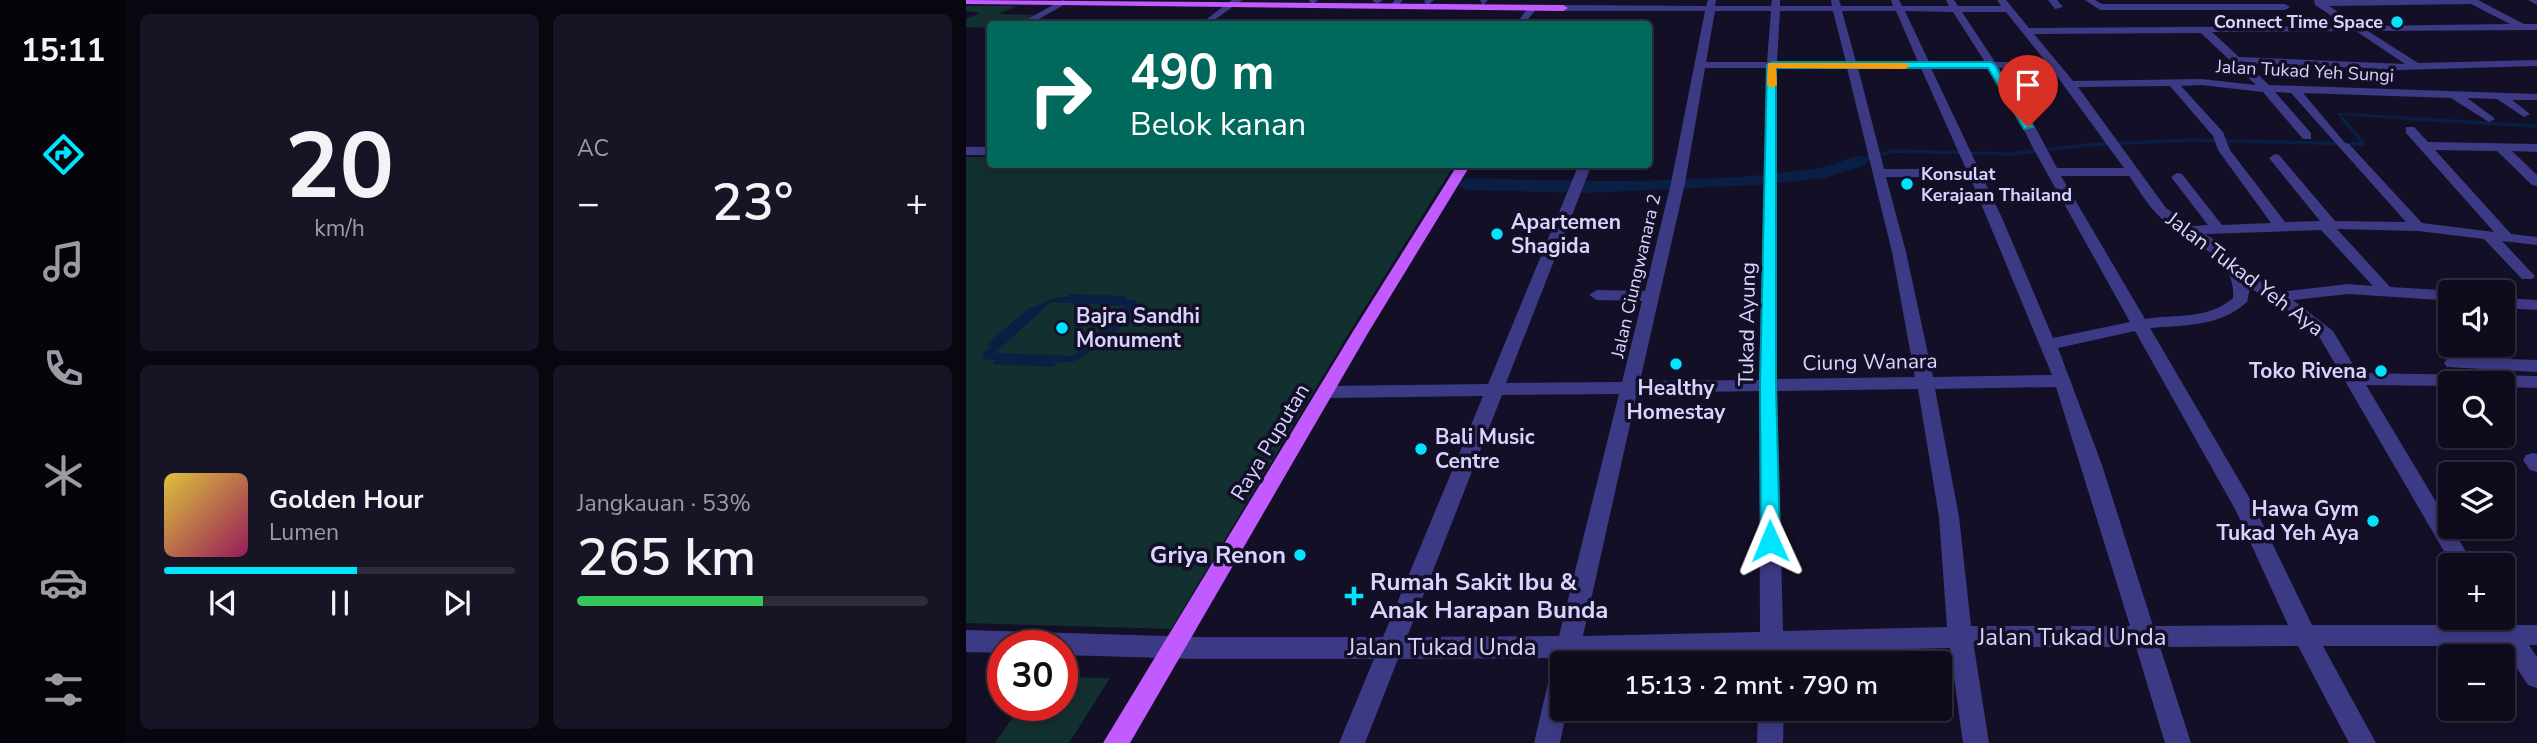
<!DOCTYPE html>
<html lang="id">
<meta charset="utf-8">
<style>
body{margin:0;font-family:"Nunito Sans",sans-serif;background:#171425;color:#f1f3f6;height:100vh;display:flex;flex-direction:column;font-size:26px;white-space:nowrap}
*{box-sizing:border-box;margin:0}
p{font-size:23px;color:#9b9ba3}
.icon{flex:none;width:38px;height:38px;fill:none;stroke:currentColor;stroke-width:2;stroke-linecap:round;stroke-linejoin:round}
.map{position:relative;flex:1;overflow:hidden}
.sheet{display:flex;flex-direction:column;gap:14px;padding:14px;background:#08060f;width:840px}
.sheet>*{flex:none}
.guide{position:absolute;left:21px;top:21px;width:665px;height:147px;border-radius:7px;box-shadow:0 4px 10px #0003,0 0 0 2px #2e2b3b;background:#00695c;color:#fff;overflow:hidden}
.controls{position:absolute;left:1472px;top:280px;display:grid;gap:14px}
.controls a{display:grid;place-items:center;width:77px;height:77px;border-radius:7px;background:#0e0b1c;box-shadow:0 4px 10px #0003,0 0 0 2px #2e2b3b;font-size:35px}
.speed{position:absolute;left:21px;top:630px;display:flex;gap:14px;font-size:35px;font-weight:700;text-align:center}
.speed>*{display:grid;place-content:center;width:91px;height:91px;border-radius:50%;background:#0e0b1c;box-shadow:0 4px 10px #0003,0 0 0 2px #2e2b3b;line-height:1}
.speed .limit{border:10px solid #d22;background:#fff;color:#111}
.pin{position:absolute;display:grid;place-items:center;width:60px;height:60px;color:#fff;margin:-72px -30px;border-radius:50% 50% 50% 0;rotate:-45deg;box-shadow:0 0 7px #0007}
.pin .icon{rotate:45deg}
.me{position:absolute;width:77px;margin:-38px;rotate:359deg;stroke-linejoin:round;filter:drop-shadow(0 0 5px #0008)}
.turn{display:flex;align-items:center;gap:24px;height:147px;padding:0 28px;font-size:32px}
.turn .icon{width:91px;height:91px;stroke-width:2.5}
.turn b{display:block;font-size:49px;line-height:60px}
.big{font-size:52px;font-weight:600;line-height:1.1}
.sheet .card{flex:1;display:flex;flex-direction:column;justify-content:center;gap:10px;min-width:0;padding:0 24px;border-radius:10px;background:#171425}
.sheet .dial{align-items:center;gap:0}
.dial b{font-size:91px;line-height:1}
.song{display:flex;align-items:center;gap:21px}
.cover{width:84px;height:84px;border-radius:10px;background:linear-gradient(135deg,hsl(50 70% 55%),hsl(330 70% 35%))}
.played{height:7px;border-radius:4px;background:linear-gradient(90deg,#00e5ff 55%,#2e2b3b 55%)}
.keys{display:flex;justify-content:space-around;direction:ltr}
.heat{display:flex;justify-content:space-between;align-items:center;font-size:38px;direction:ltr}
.charge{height:10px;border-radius:5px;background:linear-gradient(90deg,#34c759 53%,#2e2b3b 0)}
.sheet .tiles{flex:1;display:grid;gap:14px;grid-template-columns:repeat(2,1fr)}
.trip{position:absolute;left:584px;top:651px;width:402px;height:70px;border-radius:7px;background:#0e0b1c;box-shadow:0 4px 10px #0003,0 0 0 2px #2e2b3b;font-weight:600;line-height:70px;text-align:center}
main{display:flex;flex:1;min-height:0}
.tab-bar{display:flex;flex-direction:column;width:126px;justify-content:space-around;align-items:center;background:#06040b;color:#9b9ba3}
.tab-bar .icon{width:49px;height:49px}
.tab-bar .current{color:#00e5ff}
.tab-bar b{font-size:32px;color:#f1f3f6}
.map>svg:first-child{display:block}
.green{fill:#12302f}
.water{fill:#0a1f44;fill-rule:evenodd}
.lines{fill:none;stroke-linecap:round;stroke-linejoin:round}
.stream-far1{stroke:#0a1f44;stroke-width:2.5}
.stream{stroke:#0a1f44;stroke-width:3.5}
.river{fill:#0a1f44;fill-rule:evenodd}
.minor{fill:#3d3a85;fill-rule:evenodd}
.major{fill:#c25bff;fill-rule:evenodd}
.route{fill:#00e5ff;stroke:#0095a6;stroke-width:2}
.slow{fill:#f59e0b}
.poi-dot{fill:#00e5ff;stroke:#130f26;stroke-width:2.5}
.labels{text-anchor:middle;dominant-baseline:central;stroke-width:7;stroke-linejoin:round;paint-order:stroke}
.far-poi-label{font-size:18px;font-weight:bold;fill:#d9d4ff;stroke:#130f26;text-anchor:end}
.far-street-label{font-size:18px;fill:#d9d4ff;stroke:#130f26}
.poi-label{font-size:21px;font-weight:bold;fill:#d9d4ff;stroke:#130f26;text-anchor:start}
.street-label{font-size:21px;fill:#d9d4ff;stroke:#130f26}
.near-poi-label{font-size:24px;font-weight:bold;fill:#d9d4ff;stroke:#130f26;text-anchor:end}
.near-street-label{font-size:24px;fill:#d9d4ff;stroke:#130f26}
</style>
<main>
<nav class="tab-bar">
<b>15:11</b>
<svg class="icon current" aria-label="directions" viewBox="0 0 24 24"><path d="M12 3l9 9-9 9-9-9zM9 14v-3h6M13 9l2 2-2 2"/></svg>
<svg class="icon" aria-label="music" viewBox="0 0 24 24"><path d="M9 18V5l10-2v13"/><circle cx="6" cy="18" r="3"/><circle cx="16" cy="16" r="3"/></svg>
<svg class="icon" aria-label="phone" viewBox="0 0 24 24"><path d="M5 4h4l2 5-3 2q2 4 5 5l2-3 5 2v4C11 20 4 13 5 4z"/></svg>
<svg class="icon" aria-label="climate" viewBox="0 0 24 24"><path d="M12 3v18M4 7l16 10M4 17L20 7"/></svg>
<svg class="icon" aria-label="car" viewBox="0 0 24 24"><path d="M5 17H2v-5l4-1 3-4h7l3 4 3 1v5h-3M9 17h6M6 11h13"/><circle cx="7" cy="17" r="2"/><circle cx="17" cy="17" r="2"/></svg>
<svg class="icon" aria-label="filters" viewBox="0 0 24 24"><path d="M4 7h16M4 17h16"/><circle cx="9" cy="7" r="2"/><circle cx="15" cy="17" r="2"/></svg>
</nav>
<section class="sheet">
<div class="tiles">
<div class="card dial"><b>20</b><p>km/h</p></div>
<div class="card"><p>AC</p>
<div class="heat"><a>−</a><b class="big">23°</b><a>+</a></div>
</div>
<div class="card">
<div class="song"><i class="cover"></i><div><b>Golden Hour</b><p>Lumen</p></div></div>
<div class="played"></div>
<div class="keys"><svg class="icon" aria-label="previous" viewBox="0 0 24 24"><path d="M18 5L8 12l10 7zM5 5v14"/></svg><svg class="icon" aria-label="pause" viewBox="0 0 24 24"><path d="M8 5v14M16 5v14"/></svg><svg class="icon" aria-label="next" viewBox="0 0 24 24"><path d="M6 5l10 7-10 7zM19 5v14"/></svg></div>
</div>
<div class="card"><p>Jangkauan · 53%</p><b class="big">265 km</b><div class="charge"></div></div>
</div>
</section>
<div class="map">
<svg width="1571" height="743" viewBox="0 0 1571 743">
<rect width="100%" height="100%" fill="#130f26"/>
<path class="green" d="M0,6H50L33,14L69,15L52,24H24V31H17L20,28L0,27V19L14,13L0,11Z
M0,157H24V164L488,165L383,333L205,629L0,623Z
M96,677L144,678L103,743H29L55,705H96Z"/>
<path class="water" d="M104,294L161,296L158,299L170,300L171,304L164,311L170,312L131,350H125C114,361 107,363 92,362L87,367L26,364L30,360L17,359L16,354L25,346L20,345L64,307C75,308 80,296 101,297ZM85,302L159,306L108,356L29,353Z"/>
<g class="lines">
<path class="stream-far1" d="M1377,119L1373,114L1461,119"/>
<path class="stream" d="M1433,118L1571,126
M893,161L927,151L1045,154L1122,145L1223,140L1398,144L1376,118"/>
<path class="river" d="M893,156L899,157L902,161L899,165L858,178L789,185L622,193L501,190L492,184L501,178C616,181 739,185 852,168C866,166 879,159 893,156Z"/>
<path class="minor" d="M96,0L103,2L64,24H53Z
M266,0H276L243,24H234Z
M352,0L347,4L343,1V0Z
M417,0L411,4L407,1V0Z
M429,0H437L429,9L424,6Z
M459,0H468L462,5L458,2Z
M514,0H522L517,5Z
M742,0H750L749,6H805L806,0H814V6H866L865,0H873L875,6H927L925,0H933L936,6H983L980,0H988L992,6H1035L1031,0H1040L1063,28L1381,26L1349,5L1348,0H1512L1558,24H1571V30L1402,31L1452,63L1571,60V66L1433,70L1280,63L1303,85L1571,94V100H1546L1564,114L1558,117L1531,99L1501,98L1527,117L1529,119L1523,122L1485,98L1337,93L1379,143L1383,144L1456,223L1528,232L1440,133V127H1448L1462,142L1571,144V152L1546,151L1571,175V186L1566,185L1531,151L1469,150L1545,234L1571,237V245L1536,241L1566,273L1569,276L1566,279H1556L1518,239L1452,231L1371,229L1424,287L1474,290L1482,295L1474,300L1382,294L1327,300L1367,331L1392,373L1571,376V388L1536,387V383H1484V386L1400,385L1508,565H1486L1354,338L1325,312L1284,288L1281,302C1253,327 1219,325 1184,328L1287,504L1346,625H1523L1520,618H1536V610L1549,625H1571V645H1563L1571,657V688L1562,685L1536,646H1357L1410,743H1383L1332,646L1194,647L1225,743H1199L1170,647H1008L1023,743H997L984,648L818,652V663H794V653L612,657L611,663H597V709H601L594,743H568L588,658L432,659L399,743H373L408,659H232L96,655V646H37V653L0,652V630L232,637H417L517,396L360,398L351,392L360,386L522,384L613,164H626L540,383L656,382L676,301L631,300L623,295L631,290L679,291L705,183L739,11H597L592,8L597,5L740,6ZM1505,4L1544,24L1394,26L1363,6ZM749,11H805L801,62H740ZM814,11H867L880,62H811ZM876,11H930L952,62H890ZM939,11L987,12L1019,62H963ZM996,12H1040L1080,62H1029ZM1390,31L1439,64L1273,57L1246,32ZM1235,33L1290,85L1235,79L1107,81L1068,34ZM739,68H801L793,380L674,381L719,183ZM811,68H881L926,252L949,377L811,379ZM892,68H955L1000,169H918ZM965,68H1022L1046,106L1067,148L1164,322L1087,338L1036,218ZM1033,68H1085L1158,168H1091L1058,106ZM1235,85L1297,92L1337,139H1345V133L1309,92L1325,93L1440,222L1369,221L1313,155L1309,154L1303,158L1354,221L1319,222L1264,150L1257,132L1215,86ZM1204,86L1247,136L1252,150L1305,223L1256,225L1216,174L1211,173L1205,177L1242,225L1227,226L1200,208L1112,87ZM1095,176H1163C1172,188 1179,201 1189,212C1213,240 1271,252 1267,298C1242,320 1210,314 1179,319ZM920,177H1004L1086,375L967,377L940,252ZM1355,230L1407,286L1382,284L1313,292L1276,271L1250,241L1239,234ZM1169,331L1270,511L1322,625L1187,626L1136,465L1092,348ZM1090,387L1164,626H1005L993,517L969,389ZM952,389L973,517L981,627L817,631L811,391ZM793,391L794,632L617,636L671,393ZM653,394L593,636L441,637L536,395Z
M1082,0H1091L1097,7L1089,9Z
M1119,0H1129L1136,4H1319L1324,7L1319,10H1134Z
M1562,0H1571V5Z
M564,5L572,7L558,24H550Z
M0,147H24V155H0Z
M1536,298L1571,300V310L1536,308Z
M1487,357L1571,360V372L1481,367L1478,363L1481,359Z
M1567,453L1571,454V472L1564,470L1557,460L1560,455Z
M792,709H818L817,743H791Z"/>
<path class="major" d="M0,0L597,5L602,8L597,11L0,4Z
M492,164H505L402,333L164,743H137L386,333Z"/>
</g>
<path class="route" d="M806,62H1025L1029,65L1067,127L1058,129L1022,68H810V386L814,541L811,546L804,549L798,546L795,541L794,386L801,65Z"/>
<path class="slow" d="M802,63H939L944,66L939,69L810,68L811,85L806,88L801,85Z"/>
<g class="poi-dot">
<circle cx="1431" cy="22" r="7"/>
<circle cx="941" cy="184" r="7"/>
<circle cx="531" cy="234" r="7"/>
<circle cx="96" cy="328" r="7"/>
<circle cx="710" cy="364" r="7"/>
<circle cx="1415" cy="371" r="7"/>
<circle cx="455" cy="449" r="7"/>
<circle cx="1407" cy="521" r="7"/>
<circle cx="334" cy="555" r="7"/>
<path d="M384.5 585.5h7v7h7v7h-7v7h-7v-7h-7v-7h7z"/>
</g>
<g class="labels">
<g class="far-poi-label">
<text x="1417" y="22">Connect Time Space</text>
<text x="955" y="174" text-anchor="start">Konsulat<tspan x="955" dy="21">Kerajaan Thailand</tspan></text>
</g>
<g class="far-street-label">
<text transform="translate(1339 71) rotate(3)">Jalan Tukad Yeh Sungi</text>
<text transform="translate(670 276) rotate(-77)">Jalan Ciungwanara 2</text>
</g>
<g class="poi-label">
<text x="545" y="222">Apartemen<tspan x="545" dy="24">Shagida</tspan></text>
<text x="110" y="316">Bajra Sandhi<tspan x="110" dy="24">Monument</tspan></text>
<text x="1401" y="371" text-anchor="end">Toko Rivena</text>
<text x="710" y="388" text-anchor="middle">Healthy<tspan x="710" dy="24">Homestay</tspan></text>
<text x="469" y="437">Bali Music<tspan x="469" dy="24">Centre</tspan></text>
<text x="1393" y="509" text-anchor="end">Hawa Gym<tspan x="1393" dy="24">Tukad Yeh Aya</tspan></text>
</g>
<g class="street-label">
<text transform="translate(1279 274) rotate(37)">Jalan Tukad Yeh Aya</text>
<text transform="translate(781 324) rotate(-89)">Tukad Ayung</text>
<text transform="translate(904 362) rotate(-1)">Ciung Wanara</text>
<text transform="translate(304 442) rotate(-59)">Raya Puputan</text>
</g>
<g class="near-poi-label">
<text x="320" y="555">Griya Renon</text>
<text x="404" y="582" text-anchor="start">Rumah Sakit Ibu &amp;<tspan x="404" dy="28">Anak Harapan Bunda</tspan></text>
</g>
<g class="near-street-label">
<text x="1106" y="637">Jalan Tukad Unda</text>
<text x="476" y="647">Jalan Tukad Unda</text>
</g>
</g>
</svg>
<div class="controls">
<a><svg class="icon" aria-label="sound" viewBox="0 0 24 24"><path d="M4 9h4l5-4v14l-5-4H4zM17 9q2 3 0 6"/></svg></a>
<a><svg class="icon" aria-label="search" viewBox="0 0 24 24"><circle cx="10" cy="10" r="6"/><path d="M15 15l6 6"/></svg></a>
<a><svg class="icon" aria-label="layers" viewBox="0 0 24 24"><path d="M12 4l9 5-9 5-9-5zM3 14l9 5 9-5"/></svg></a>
<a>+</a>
<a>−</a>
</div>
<div class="speed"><div class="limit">30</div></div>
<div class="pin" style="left:1062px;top:127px;background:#d93025"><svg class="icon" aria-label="arrive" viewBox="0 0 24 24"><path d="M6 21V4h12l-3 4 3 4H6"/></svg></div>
<svg class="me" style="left:804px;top:541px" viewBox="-20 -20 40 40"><path d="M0-17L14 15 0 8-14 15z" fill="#00e5ff" stroke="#fff" stroke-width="4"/></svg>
<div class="trip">15:13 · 2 mnt · 790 m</div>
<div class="guide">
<div class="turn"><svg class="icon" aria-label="right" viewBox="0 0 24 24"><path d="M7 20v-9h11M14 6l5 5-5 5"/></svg><div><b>490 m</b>Belok kanan</div></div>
</div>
</div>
</main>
